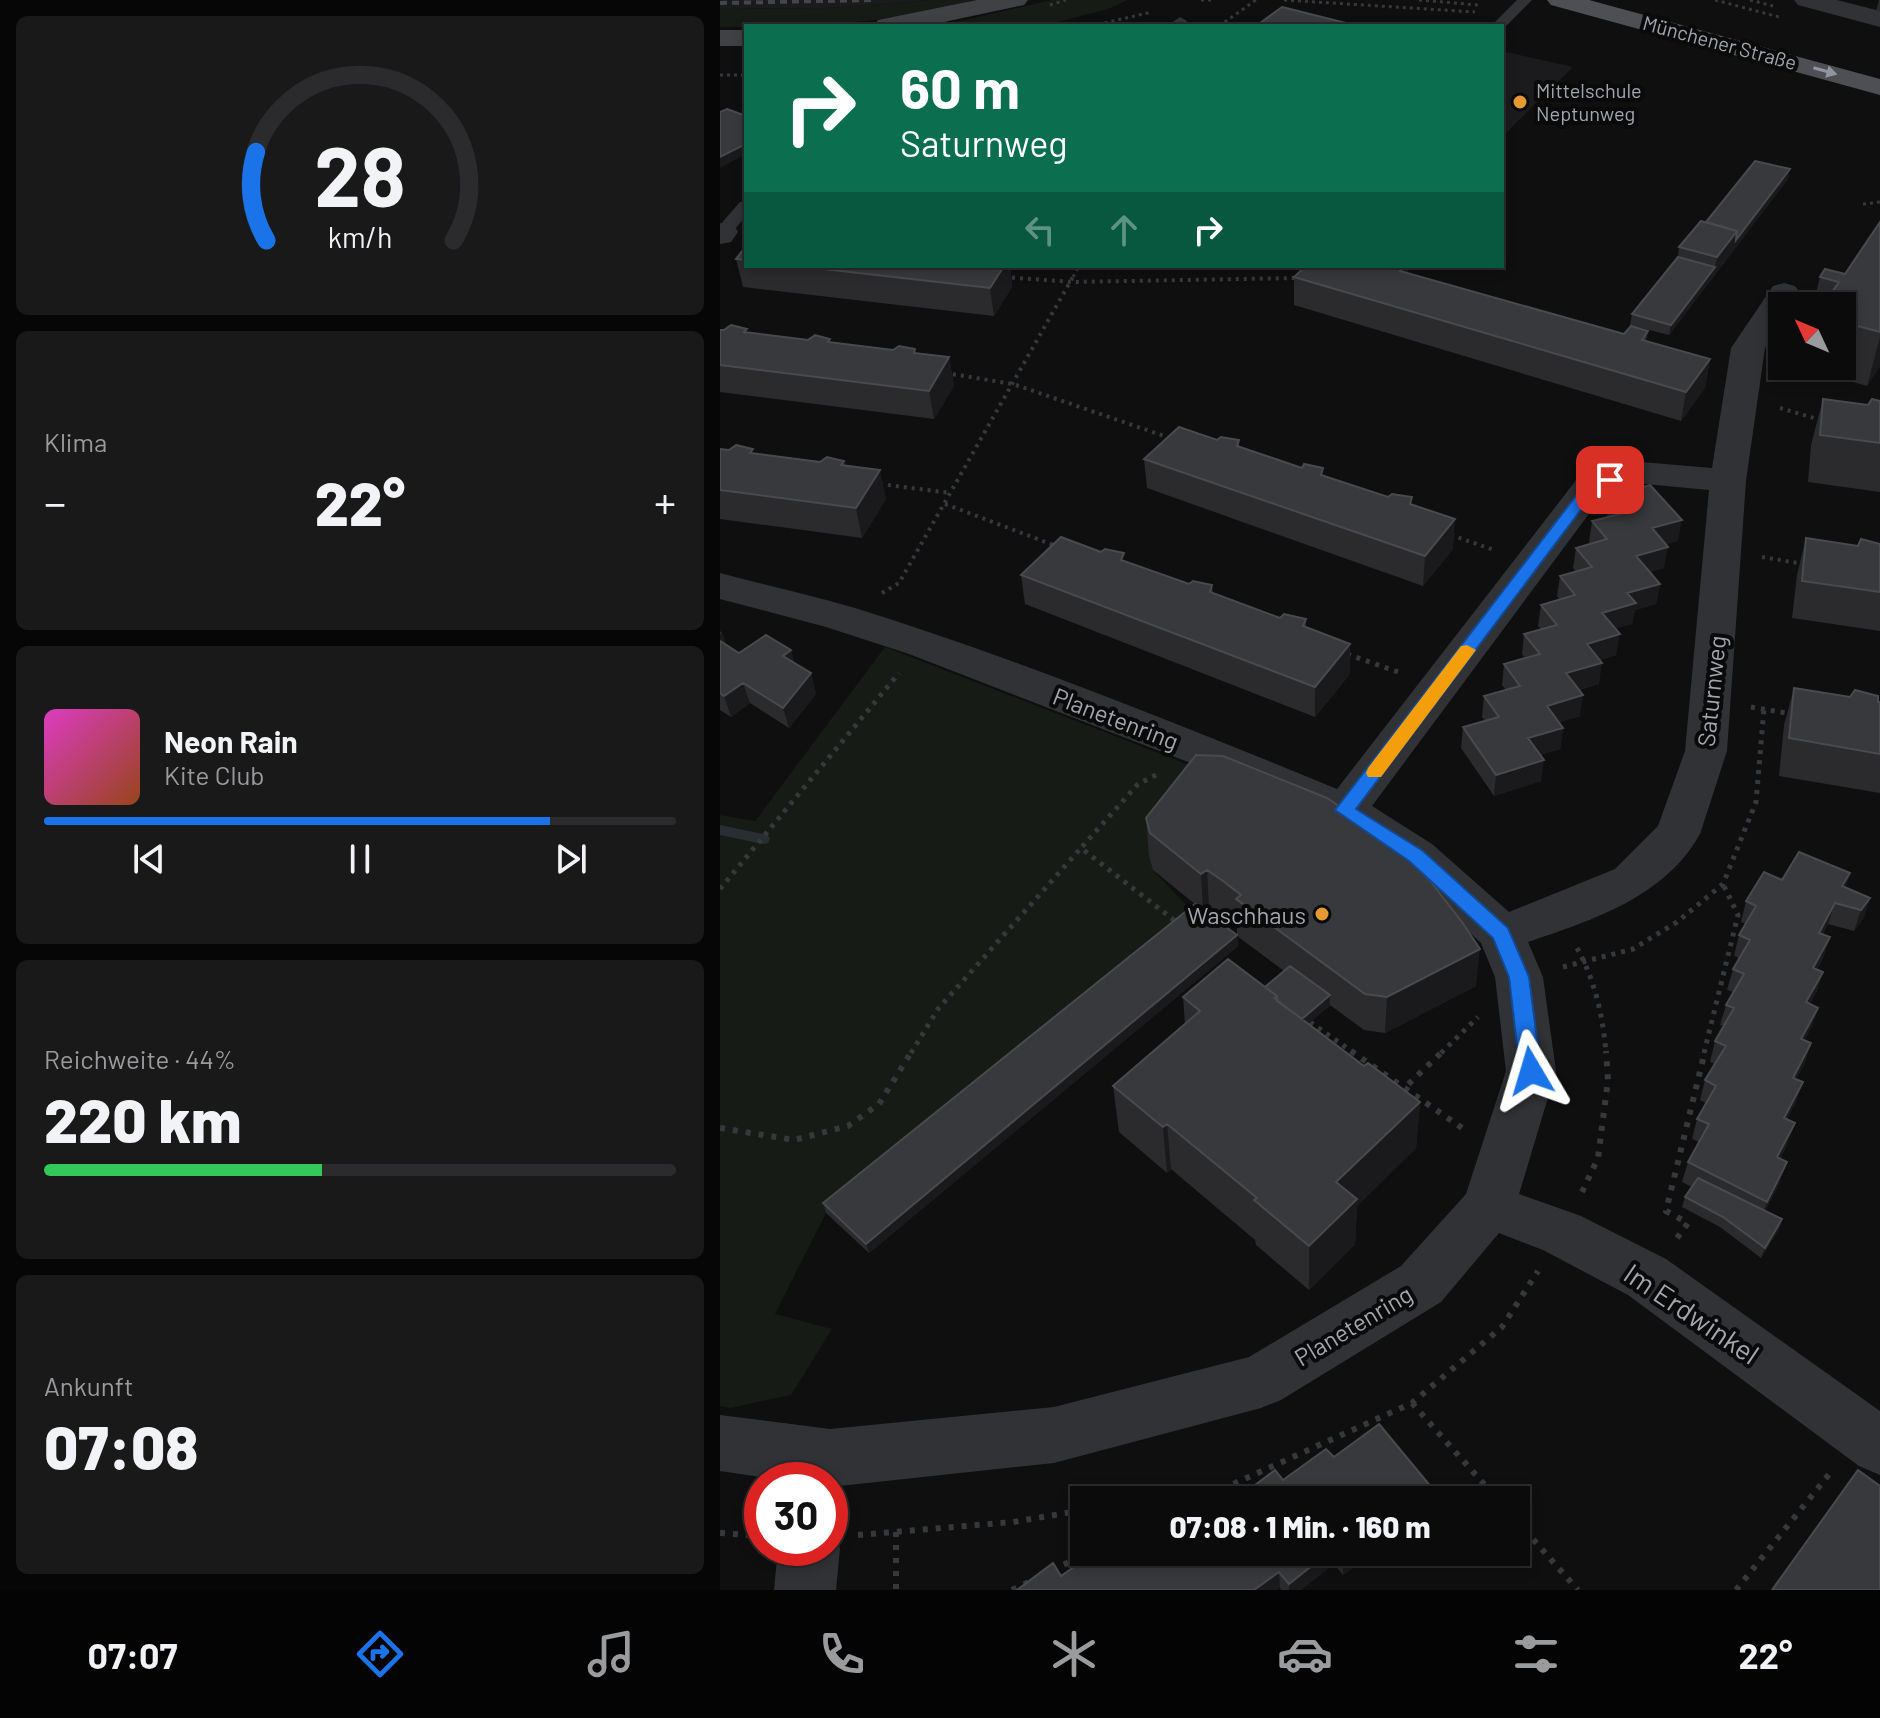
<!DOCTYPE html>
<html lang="de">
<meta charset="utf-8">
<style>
body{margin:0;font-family:Barlow,sans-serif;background:#19191a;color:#f1f3f6;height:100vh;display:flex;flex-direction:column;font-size:30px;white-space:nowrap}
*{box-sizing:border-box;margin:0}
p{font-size:26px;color:#9a9b9d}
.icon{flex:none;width:44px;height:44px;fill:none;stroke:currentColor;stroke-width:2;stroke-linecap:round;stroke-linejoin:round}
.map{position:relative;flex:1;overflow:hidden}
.drawer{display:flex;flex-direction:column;gap:16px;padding:16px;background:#060607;width:720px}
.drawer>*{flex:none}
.banner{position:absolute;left:24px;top:24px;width:760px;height:244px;border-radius:0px;box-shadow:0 4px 12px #0003,0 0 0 2px #2b2b2d;background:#0b6e4f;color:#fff;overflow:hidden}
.needle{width:52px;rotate:314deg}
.buttons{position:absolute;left:1048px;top:292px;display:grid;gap:16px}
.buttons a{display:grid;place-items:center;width:88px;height:88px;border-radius:0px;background:#0b0b0c;box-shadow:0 4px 12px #0003,0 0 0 2px #2b2b2d;font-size:40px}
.speed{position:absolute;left:24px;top:1462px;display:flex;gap:16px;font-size:40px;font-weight:700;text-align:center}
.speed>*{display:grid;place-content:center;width:104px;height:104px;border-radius:50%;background:#0b0b0c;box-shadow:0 4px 12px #0003,0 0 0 2px #2b2b2d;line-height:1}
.speed .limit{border:12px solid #d22;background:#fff;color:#111}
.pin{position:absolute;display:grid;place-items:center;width:68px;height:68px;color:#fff;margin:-34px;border-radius:16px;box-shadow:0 4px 12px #0006}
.me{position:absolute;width:88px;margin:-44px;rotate:353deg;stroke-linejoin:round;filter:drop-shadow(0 0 6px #0008)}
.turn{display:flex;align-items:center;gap:28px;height:168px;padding:0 24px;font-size:36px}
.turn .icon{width:104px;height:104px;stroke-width:2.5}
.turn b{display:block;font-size:56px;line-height:68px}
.lanes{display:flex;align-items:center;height:76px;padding:0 24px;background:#0003;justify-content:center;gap:40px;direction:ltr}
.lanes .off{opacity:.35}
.big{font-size:60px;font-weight:800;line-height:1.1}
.drawer .widget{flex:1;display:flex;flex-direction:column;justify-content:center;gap:12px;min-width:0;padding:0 28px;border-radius:12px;background:#19191a}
.drawer .dial{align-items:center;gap:0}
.dial svg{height:208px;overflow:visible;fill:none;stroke:#2b2b2d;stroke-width:7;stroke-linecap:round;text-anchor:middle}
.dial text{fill:#f1f3f6;stroke:none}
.song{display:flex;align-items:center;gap:24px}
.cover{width:96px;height:96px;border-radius:12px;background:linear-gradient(135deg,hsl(310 70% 55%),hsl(20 70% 35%))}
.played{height:8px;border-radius:4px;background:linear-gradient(90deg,#1a73e8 80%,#2b2b2d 80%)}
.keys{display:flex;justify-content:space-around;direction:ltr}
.heat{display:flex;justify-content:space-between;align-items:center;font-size:44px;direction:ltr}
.charge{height:12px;border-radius:6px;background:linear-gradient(90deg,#34c759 44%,#2b2b2d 0)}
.trip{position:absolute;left:350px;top:1486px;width:460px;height:80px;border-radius:0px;background:#0b0b0c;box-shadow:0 4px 12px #0003,0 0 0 2px #2b2b2d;font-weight:800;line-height:80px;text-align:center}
.tabs{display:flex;height:128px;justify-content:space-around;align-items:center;background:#040405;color:#9a9b9d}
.tabs .icon{width:56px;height:56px}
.tabs .active{color:#1a73e8}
.tabs b{font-size:36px;color:#f1f3f6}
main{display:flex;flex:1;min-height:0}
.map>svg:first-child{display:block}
.built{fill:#1b1b1d}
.green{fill:#161b16}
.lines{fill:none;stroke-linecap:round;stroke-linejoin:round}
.stream{fill:#272f33;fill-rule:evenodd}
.path-far3{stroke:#36393c;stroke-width:3;stroke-dasharray:3 4;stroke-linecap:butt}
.path-far2{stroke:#36393c;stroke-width:4;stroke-dasharray:3 5;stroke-linecap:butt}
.path-far1{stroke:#36393c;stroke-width:5;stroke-dasharray:4 6;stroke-linecap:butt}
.path{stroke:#36393c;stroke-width:6;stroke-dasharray:5 8;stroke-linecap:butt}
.service{fill:#303235;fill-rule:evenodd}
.minor{fill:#303235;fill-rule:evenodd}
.secondary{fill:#3f4145;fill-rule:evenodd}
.primary{fill:#4d4f54;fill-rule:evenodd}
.rail{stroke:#43464a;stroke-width:4;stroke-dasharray:7 5;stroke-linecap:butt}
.wall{fill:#2b2b2e;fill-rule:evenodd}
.shaded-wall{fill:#1a1a1c}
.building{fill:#38393c;stroke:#484a4e;stroke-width:2}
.oneway{fill:#90959e}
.route{fill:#1a73e8;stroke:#114b97;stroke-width:2}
.slow{fill:#f59e0b}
.poi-dot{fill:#e69931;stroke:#0a0a0b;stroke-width:3}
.labels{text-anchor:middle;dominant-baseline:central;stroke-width:8;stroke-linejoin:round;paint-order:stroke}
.far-street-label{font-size:20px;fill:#a1a7b1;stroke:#0a0a0b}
.far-poi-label{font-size:20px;fill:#a1a7b1;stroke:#0a0a0b;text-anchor:start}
.street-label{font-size:24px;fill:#a1a7b1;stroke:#0a0a0b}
.poi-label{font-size:24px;fill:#a1a7b1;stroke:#0a0a0b;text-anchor:end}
.near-street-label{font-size:28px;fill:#a1a7b1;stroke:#0a0a0b}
</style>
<main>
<section class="drawer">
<div class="widget dial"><svg viewBox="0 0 100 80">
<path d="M14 69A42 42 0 1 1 86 69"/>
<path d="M14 69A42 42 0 0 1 10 35" stroke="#1a73e8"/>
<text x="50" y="56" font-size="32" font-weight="700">28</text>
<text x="50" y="72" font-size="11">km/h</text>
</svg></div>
<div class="widget"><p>Klima</p>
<div class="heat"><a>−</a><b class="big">22°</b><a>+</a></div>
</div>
<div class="widget">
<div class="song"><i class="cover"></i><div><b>Neon Rain</b><p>Kite Club</p></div></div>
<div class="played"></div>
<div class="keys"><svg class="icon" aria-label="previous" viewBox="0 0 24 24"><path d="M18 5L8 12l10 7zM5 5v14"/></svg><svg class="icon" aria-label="pause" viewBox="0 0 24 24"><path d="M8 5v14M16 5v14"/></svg><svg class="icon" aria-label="next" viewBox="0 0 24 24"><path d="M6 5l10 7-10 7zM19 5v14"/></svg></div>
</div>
<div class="widget"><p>Reichweite · 44%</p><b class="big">220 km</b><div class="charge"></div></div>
<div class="widget"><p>Ankunft</p><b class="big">07:08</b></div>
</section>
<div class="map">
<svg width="1160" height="1590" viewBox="0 0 1160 1590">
<rect width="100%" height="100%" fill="#0f0f10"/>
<path class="built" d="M0,0H212L107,8L0,9Z
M782,51L853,67L782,137Z"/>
<path class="green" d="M212,0H255C173,24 83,28 0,27V9L107,8Z
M331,0H408L388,9L323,26H219Z
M165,647L495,775L433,870L476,915L106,1213L55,1314L112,1329L71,1395L11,1408L0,1406V815L35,821Z"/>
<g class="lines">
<path class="stream" d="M0,825L43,834L48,835L50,839L48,843L43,844L0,835Z"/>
<path class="path-far3" d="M481,0H495
M564,0L755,12
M699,0L758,5
M995,0L1059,17
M1030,0L1053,6
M330,5L346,0
M371,26L432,12
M499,26L536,0
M0,75H26
M1143,204L1160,202
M353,277L359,266"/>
<path class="path-far2" d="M284,277L352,282L578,278
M225,373L293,384L453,439
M1060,408L1104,421
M160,484L231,493
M225,504L336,546
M731,535L774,550
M1042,557L1084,564
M162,593L179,583L354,275"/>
<path class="path-far1" d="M627,654L678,672
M1031,707L1072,714
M436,775L418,784L361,848L459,924
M0,889L179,673
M857,948C875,980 883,1017 886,1053
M843,967L913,949L957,922L1003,884L1036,802L1044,709
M590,1022L634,1053
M191,1053L218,1009L361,848
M721,1053L758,1017
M984,1053L1018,915L1003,884"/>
<path class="path" d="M631,1051L745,1130
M679,1093L723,1051
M0,1128L74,1140L128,1126L159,1104L192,1051
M862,1192L878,1158L888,1080L886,1051
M957,1238L968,1223L946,1211L985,1051
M692,1403L778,1500
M432,1500L495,1490
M478,1500L692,1403L782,1327L818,1271
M796,1520L858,1590
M176,1532V1590
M0,1533L41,1536
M138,1535L293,1522L364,1510
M332,1570L371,1552
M292,1590L309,1582
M1016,1590L1110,1473"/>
<path class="service" d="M797,0H812L783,29L782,26H771Z
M460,17L467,21L463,26H447Z
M26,201V216L9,236H0V225L20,202Z"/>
<path class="minor" d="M1074,0H1117L1160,11V27L1078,5Z
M0,223L14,225L18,232L11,242L0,244Z
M1064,283L1075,286L1080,293L1072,306H1062V321L1045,348L1026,481L1007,751L980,834C945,897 873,920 808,942L823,977L836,1071L799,1194L861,1216L946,1259L1160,1411V1475L1139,1466L908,1295L823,1250L779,1233L721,1302L561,1400L541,1408L334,1463L110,1487V1480H61L0,1471V1415L110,1429L334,1407L529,1357L681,1266L746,1194L786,1071L775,977L761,943L680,868L609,821L468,762L189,654L106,627L0,599V573C45,585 91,595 135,608C298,659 459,724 617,789L857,479L910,461L992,468L1011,348L1053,286ZM914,483L989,490L965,751L938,826L895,869L789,912L712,844L652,806L883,495Z
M110,1526L120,1548L116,1590H54L58,1548H110Z"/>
<path class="secondary" d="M257,0H308L304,5L205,26H154L158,20Z
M0,30H26V46H0Z"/>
<path class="primary" d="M827,0H869L1160,79V95L831,5Z"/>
<path class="rail" d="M0,3L153,0"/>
</g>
<path class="wall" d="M1159,0H1160V12L1156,11Z
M1068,179L949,335L910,325L912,314L958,257L959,247L986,222Z
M1160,222V366L1147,386L1084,368V366H1122V306H1093L1100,277L1125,274Z
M26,246V266H290L292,287L274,316L23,287L16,259Z
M688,266V273L904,334L928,331L926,341L990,359L985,388L961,421L574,305V277Z
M0,330L229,357L234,386L214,419L0,392Z
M1103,399L1148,405L1160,401V492L1088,482L1091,445Z
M497,440H519V447L692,505L733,549L703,586L427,488L424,459Z
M0,449L100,462L124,461L125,465L166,499L142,538L0,519Z
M889,496L958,541L945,544L944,568L930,572L940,584L936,604L915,610L912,624L895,628L896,655L880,660L879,684L859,690L860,716L839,722L843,728L840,749L820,755L821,781L774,796L741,748L743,727L765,721L762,717L764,696L786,690L782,685L784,664L805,658L802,654L804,634L821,629L818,626L821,605L840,600L837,596L840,576L856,572L853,568L856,548L871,544L869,542L872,521L887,517Z
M1086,538L1138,546L1160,544V631L1072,618L1077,575Z
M405,561L469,584L492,585L493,593L560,618L586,619V628L630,644V674L595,717L305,604L301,575Z
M0,631L2,633L6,645L19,653L71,650L74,663L91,673L96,694L69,728L30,703L11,717L0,710Z
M1074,688L1160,702V793L1059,776L1064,725Z
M426,818L756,986L665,1033L644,1030L610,1005L588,1024L644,1066L700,1102L696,1148L637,1206L635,1244L589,1290L536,1245L535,1240L451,1169L447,1173L399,1132L393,1086L465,1024L463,997L545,987L564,971L517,936L518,946L149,1253L106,1213L103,1203L481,909L433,870L429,856ZM489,907L517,927V935L484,911Z
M1062,880L1126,888L1150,898L1143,919L1134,931L1108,924L1103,934L1110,937L1103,958L1097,969L1103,972L1096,993L1090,1004L1098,1008L1091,1028L1084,1041L1091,1043L1084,1064L1076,1079V1102L1067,1119L1068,1143L1060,1159V1182L1045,1211L1062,1219L1059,1229L1041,1258L1000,1227L962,1207L965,1197L972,1187L962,1182L968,1162L979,1142L972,1139L977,1119L986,1103L980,1100L985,1080L995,1064L990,1062L995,1041L1004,1026L1000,1025L1006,1005L1013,992L1007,990L1013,969L1019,958L1014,956L1019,935L1026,924L1021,922L1026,901Z
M375,1552H654L623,1575L614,1564L581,1590H561L560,1588L341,1576Z"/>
<path class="shaded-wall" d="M26,144V154L0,168V157Z
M1070,169L1068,179L949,335L951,325L995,267L997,257L1017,231Z
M284,266H290L292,287L274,316L270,288Z
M685,266H688L687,290L680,271Z
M1160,337V366L1147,386Z
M229,357L234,386L214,419L209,391Z
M990,359L985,388L961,421L966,392Z
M160,470L166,499L142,538L136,508Z
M735,519L733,549L703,586L705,556Z
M962,520L958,541L928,549L932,528Z
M948,547L944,568L913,577L916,556Z
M940,584L936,604L915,610L912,624L879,633L882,613L907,593Z
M2,633L8,653L0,656V634Z
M900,634L896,655L864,664L867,644Z
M630,644V674L595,717V687Z
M71,650L76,670L63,656Z
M882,663L879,684L843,694L846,673Z
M91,673L96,694L69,728L63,708Z
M23,683L30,703L11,717L4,696Z
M863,695L860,716L825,727L827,706Z
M843,728L840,749L806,759L808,738Z
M824,760L821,781L774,796L776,775Z
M487,870L489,907L483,911L481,874Z
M1130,873L1124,894L1122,886Z
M1150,898L1143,919L1134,931L1141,910Z
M1115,903L1108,924L1092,953L1099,933Z
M517,935L518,946L149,1253L146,1244Z
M1110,937L1103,958L1086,988L1093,968Z
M760,949L756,986L665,1033L667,997Z
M1103,972L1096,993L1080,1023L1086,1002Z
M610,995V1006L574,1036V1026Z
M1098,1008L1091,1028L1074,1059L1081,1039Z
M1091,1043L1084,1064L1066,1098L1073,1078Z
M1083,1082L1076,1102L1057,1137L1064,1118Z
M700,1102L696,1148L637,1206L635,1244L589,1290V1246L616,1182Z
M1075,1123L1068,1143L1050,1177L1057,1157Z
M447,1124L451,1169L447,1173L443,1127Z
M1067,1162L1060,1182L1040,1221L1047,1202Z
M1062,1219L1059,1229L1041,1258L1045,1248Z
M609,1552H614V1564L581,1590H569V1584Z
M632,1552H654L623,1575V1559Z
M559,1572L560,1588L557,1590H534Z"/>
<path class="building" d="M562,7L638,26H536Z
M7,109L26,116V144L0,157V112Z
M1035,161L1070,169L1016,240L1017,231L986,222Z
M981,221L1017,231L997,257L959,247Z
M1160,222V332L1122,322V306H1102L1119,282L1100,277L1105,269L1125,274Z
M26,246V260L16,259Z
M958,257L995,267L951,325L912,314Z
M77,266H284L270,288Z
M586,266H685L680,271L904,334L911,326L928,331L922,340L990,359L966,392L574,277Z
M11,325L27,329L24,332L88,340L95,335L110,339L108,342L173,350L179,346L195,349L194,353L229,357L209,391L0,365V330H4Z
M1103,399L1148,405L1152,399L1160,401V443L1100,435Z
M459,427L497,440L501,437L519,440L517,446L582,468L584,464L603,468L601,475L668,497L672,494L692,497L690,504L735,519L705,556L424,459Z
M16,445L33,449L30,453L100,462L107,457L124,461L121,465L160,470L136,508L0,490V449L9,450Z
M930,485L962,520L932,528L948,547L916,556L940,584L907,593L916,603L882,613L900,634L867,644L882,663L846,673L863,695L827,706L843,728L808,738L824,760L776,775L743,727L779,717L764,696L800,686L784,664L820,654L804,634L837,625L821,605L855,595L840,576L872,567L856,548L887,539L872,521L904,513L889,496Z
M341,537L381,552L385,549L404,553L401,560L469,584L473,581L492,585L490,592L560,618L564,614L586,619L583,626L630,644L595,687L301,575Z
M1086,538L1138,546L1141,539L1160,544V592L1082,581Z
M46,635L71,650L63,656L91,673L63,708L23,683L4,696L0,693V641L19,653Z
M1074,688L1130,697L1135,690L1158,696V702H1160V754L1069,738Z
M476,755L503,756L607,798L689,854L742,922L760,949L667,997L645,994L516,899L521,895L503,881L487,870L481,874L430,833L426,818Z
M1079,852L1130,873L1122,886L1150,898L1141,910L1115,903L1099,933L1110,937L1093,968L1103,972L1086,1002L1098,1008L1081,1039L1091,1043L1073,1078L1083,1082L1064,1118L1075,1123L1057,1157L1067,1162L1047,1202L968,1162L989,1124L977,1119L996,1086L985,1080L1006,1046L995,1041L1014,1008L1006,1005L1024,974L1013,969L1030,940L1019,935L1036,906L1026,901L1044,872L1062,880Z
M475,904L517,935L146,1244L103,1203Z
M508,959L557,996L554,998L644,1066L648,1063L700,1102L616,1182L637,1199L589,1246L534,1200L537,1198L447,1124L443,1127L393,1086L480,1011L463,997Z
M570,966L610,995L582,1019L557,1001V996L545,987Z
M978,1178L1062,1219L1045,1248L1003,1217L965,1197Z
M659,1424L722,1500H515L555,1470L563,1480L606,1449L614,1457Z
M1138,1470L1160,1486V1590H1052Z
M501,1492L507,1500H489Z
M375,1552H609L569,1584L559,1572L534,1590H297L333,1563L341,1576Z
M618,1552H632L623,1559Z"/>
<defs><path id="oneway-solid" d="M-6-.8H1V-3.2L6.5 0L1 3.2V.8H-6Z" transform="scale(2)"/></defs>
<use class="oneway" href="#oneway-solid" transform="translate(1105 71) rotate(16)"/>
<path class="route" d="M890,475L895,476V483L875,491L636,809L703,851L788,928L809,977L821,1071L818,1077L811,1079L803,1077L800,1071L789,977L773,938L689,861L615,810L865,484Z"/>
<path class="slow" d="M747,645L756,650L753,654L661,777H648L646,773L648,768L741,646Z"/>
<g class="poi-dot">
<circle cx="800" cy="102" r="8"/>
<circle cx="602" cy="914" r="8"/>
</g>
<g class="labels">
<g class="far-street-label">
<text transform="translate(1000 42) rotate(15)">Münchener Straße</text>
</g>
<g class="far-poi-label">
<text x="816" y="90">Mittelschule<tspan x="816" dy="23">Neptunweg</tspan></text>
</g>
<g class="street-label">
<text transform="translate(991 691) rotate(-84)">Saturnweg</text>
<text transform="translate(396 718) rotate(21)">Planetenring</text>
<text transform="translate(633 1325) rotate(-31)">Planetenring</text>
</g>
<g class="poi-label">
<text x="586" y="914">Waschhaus</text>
</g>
<g class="near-street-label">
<text transform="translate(972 1313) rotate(34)">Im Erdwinkel</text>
</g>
</g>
</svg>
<div class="buttons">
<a><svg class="needle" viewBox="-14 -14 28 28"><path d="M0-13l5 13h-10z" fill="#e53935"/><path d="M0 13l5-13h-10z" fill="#9a9b9d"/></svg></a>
</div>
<div class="speed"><div class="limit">30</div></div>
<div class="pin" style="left:890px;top:480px;background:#d93025"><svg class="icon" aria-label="arrive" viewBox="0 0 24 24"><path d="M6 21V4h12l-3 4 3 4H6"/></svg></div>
<svg class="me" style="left:811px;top:1071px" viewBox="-20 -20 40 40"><path d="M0-17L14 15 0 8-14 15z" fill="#1a73e8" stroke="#fff" stroke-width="4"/></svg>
<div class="trip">07:08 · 1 Min. · 160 m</div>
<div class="banner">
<div class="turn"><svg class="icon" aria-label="right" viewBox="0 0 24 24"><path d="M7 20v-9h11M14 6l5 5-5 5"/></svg><div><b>60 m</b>Saturnweg</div></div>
<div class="lanes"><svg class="icon off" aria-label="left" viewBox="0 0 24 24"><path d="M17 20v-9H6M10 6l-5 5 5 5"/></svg><svg class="icon off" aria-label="ahead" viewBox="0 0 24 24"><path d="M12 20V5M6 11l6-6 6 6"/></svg><svg class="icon" aria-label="right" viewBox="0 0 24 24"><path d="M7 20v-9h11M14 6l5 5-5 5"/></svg></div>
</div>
</div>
</main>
<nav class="tabs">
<b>07:07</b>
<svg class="icon active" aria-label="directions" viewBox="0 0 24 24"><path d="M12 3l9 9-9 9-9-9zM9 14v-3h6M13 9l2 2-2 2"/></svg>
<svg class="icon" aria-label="music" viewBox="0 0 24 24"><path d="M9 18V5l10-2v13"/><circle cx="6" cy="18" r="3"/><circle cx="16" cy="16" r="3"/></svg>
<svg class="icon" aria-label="phone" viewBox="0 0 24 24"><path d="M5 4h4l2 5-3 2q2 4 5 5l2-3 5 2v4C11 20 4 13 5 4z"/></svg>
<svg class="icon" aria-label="climate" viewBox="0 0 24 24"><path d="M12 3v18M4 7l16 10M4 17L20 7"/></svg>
<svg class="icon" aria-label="car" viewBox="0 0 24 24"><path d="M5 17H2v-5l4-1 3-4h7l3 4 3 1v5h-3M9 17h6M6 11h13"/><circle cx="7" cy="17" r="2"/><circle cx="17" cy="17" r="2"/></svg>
<svg class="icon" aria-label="filters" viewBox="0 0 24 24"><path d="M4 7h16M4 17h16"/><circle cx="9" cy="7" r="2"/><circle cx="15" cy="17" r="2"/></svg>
<b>22°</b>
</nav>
